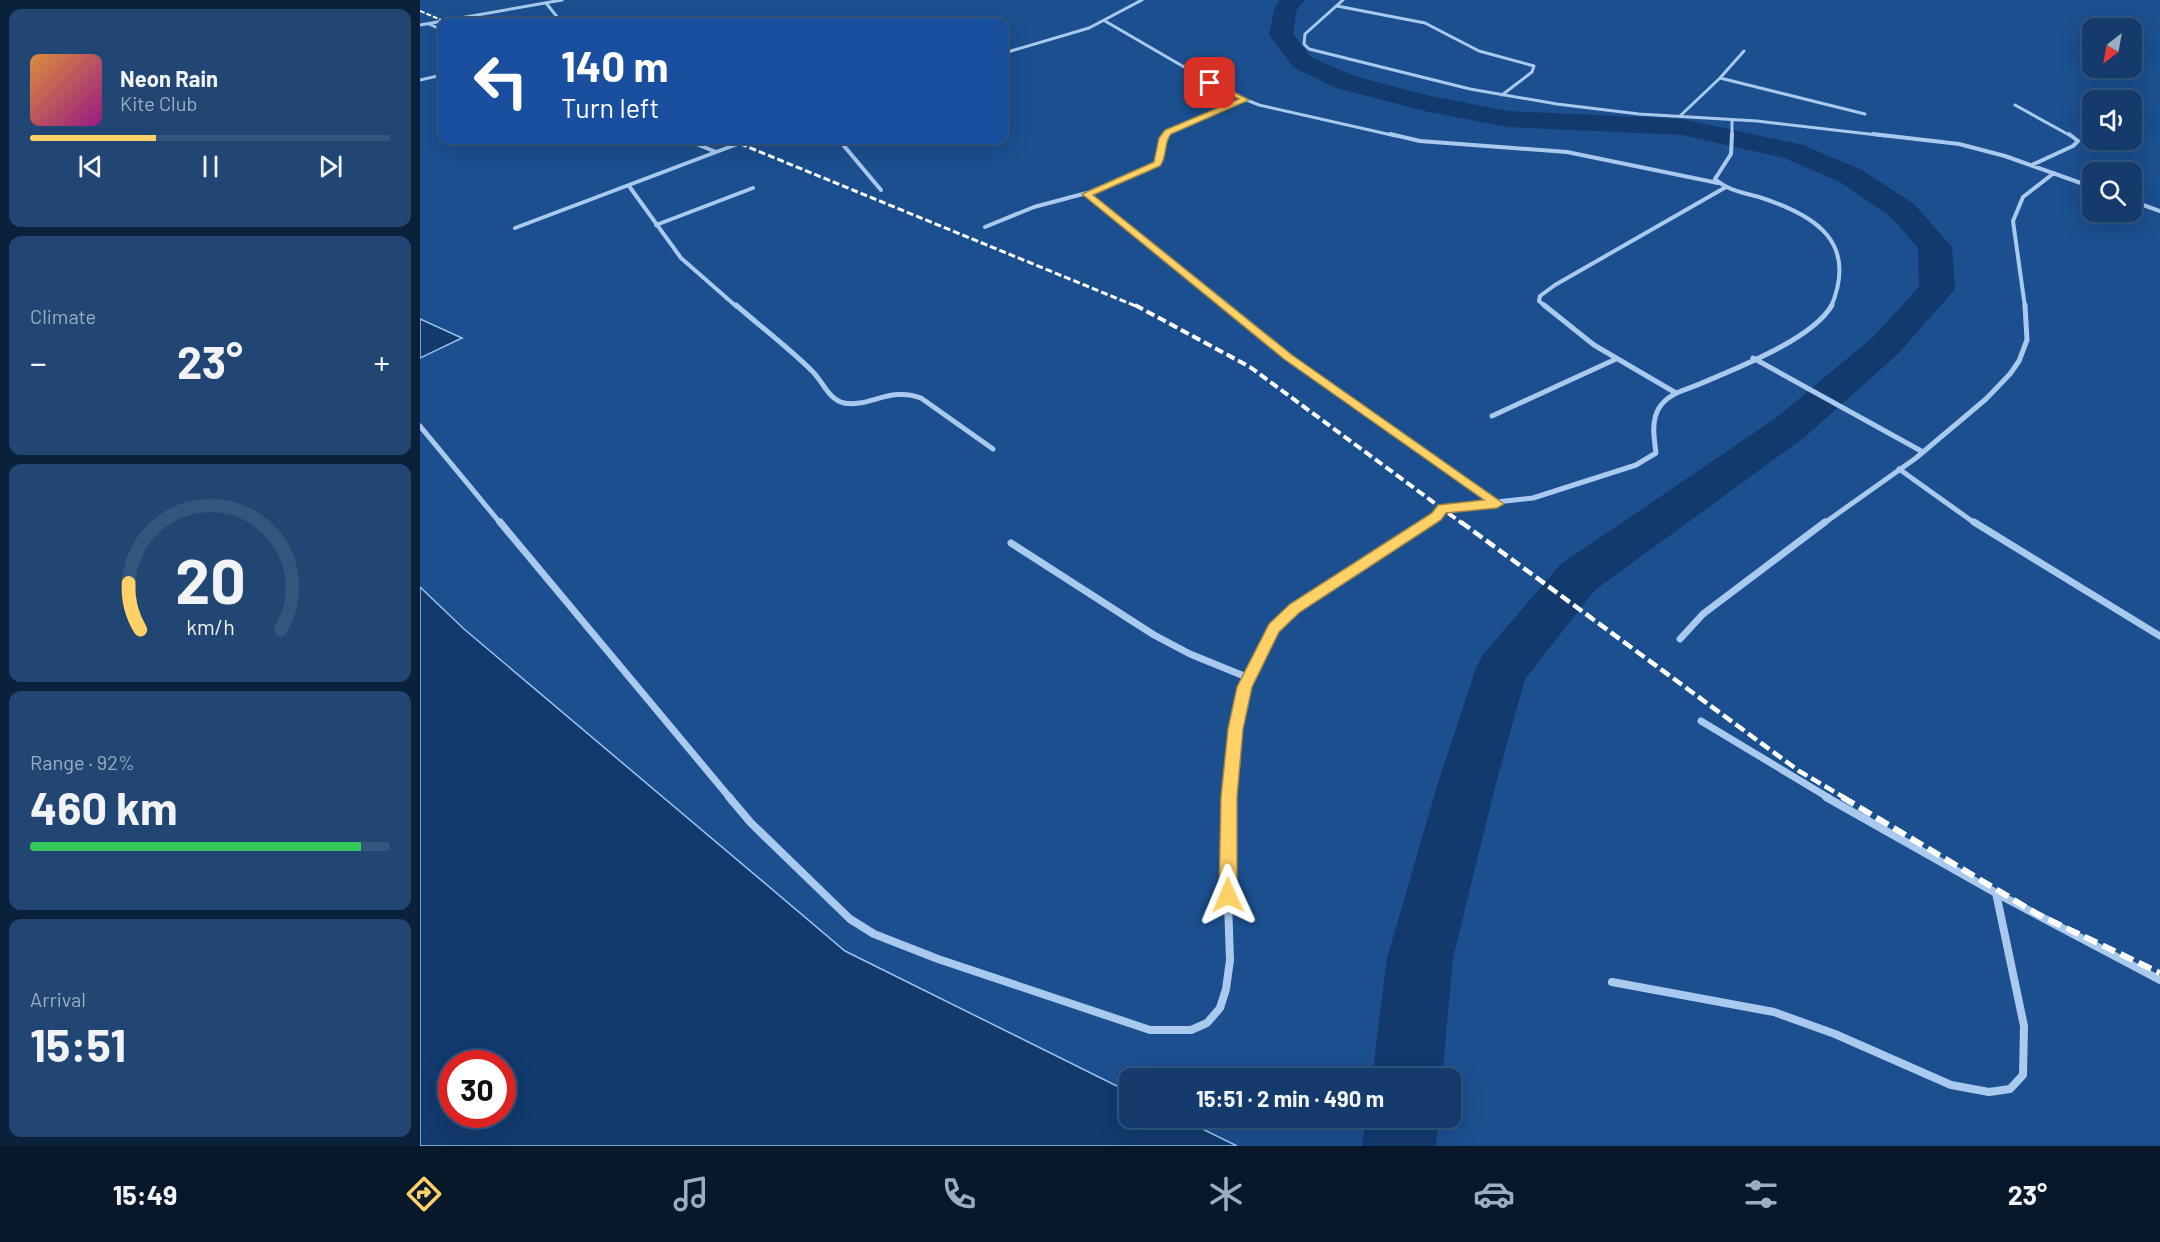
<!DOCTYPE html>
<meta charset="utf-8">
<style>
body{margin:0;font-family:Barlow,sans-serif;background:#214673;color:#f1f3f6;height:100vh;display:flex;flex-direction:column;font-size:22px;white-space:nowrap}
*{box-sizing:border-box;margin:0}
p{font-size:20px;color:#9dadc1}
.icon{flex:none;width:33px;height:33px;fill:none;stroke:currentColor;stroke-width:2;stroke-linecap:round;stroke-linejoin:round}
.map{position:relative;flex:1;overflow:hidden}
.panel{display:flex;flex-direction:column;gap:9px;padding:9px;background:#0b203b;width:420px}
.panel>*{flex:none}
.guide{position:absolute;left:18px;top:18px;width:570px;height:126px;border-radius:12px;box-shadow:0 6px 24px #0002,0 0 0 2px #33557e;background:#1a4fa0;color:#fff;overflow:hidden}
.needle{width:39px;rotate:211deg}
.buttons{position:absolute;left:1662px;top:18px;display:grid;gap:12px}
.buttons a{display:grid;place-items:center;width:60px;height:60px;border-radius:12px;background:#143b6b;box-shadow:0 6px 24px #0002,0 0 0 2px #33557e;font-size:30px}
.speed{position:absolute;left:18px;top:1050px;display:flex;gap:12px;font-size:30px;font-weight:700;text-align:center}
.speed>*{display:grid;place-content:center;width:78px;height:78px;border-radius:50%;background:#143b6b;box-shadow:0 6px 24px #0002,0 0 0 2px #33557e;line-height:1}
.speed .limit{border:9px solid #d22;background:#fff;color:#111}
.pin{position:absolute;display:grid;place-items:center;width:51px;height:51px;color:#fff;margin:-26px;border-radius:12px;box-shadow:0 3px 9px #0006}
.me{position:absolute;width:66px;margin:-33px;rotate:359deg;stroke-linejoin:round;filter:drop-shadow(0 0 4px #0008)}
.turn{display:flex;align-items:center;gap:21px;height:126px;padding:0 24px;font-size:27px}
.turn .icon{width:78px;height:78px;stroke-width:2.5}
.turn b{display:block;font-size:42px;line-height:51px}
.big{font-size:45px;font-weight:700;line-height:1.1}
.panel .tile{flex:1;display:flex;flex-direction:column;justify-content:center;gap:9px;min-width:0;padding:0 21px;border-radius:12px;background:#214673}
.panel .dial{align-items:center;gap:0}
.dial svg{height:156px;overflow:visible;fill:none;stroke:#33557e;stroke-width:7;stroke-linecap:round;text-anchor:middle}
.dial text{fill:#f1f3f6;stroke:none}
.song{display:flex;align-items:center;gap:18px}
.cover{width:72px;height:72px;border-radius:9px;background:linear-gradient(135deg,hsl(30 70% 55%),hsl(310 70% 35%))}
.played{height:6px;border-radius:3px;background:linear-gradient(90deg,#ffd166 35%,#33557e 35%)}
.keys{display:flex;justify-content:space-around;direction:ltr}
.heat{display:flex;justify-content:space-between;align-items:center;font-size:33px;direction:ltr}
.charge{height:9px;border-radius:4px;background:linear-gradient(90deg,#34c759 92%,#33557e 0)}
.trip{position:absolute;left:699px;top:1068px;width:342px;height:60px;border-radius:12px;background:#143b6b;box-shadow:0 6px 24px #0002,0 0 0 2px #33557e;font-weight:700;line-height:60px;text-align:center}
.tabs{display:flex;height:96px;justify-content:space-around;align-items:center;background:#08182b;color:#9dadc1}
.tabs .icon{width:42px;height:42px}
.tabs .selected{color:#ffd166}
.tabs b{font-size:27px;color:#f1f3f6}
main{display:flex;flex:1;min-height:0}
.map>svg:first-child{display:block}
.water{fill:#123a6d;stroke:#9cc4f0;stroke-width:1.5;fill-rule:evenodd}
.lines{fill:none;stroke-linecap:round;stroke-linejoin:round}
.river{fill:#123a6d;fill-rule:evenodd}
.minor-far4{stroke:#a9c9ee;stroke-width:3}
.minor-far3{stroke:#a9c9ee;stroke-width:4}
.minor-far2{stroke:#a9c9ee;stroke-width:5}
.minor-far1{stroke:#a9c9ee;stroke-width:7}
.minor{stroke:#a9c9ee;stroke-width:8}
.rail-far4{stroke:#fff;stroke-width:2;stroke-dasharray:5 2;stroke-linecap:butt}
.rail-far3{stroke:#fff;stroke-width:3;stroke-dasharray:7 3;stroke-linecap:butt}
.rail-far2{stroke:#fff;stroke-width:4;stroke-dasharray:9 4;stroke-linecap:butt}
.rail-far1{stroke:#fff;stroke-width:4.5;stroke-dasharray:11 4.5;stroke-linecap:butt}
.rail{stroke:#fff;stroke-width:6;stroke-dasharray:14 6;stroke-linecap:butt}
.route{fill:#ffd166;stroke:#a68842;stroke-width:1.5}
</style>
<main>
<section class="panel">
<div class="tile">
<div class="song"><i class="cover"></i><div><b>Neon Rain</b><p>Kite Club</p></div></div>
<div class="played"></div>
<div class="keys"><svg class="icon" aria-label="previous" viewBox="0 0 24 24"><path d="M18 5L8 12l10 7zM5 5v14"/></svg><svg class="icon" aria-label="pause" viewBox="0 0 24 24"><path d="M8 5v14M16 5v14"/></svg><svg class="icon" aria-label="next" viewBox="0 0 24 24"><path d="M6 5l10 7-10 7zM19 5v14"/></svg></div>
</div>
<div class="tile"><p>Climate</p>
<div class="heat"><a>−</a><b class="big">23°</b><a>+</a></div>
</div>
<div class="tile dial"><svg viewBox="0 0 100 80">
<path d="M14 69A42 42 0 1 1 86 69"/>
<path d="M14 69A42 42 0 0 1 8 45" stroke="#ffd166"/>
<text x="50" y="56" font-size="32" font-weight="700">20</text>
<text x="50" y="72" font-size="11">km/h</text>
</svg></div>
<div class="tile"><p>Range · 92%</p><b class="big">460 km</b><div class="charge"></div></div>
<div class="tile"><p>Arrival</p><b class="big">15:51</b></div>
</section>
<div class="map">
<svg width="1740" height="1146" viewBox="0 0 1740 1146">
<rect width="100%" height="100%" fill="#1b4f8f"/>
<path class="water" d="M0,319L42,338L0,358Z
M0,587L44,629L425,951L709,1092L710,1118H760L817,1146H0ZM32,1064H82V1114H32Z"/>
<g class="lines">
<path class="river" d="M860,0H885L877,9L873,34L891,57L934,76L1010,96L1088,111L1262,119L1383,145L1442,170L1494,204L1532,247L1535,289L1479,353L1386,436L1175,590L1105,679L1076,783L1033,958L1022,1078H952L967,958L1018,783L1055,671L1062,656L1141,564L1356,418L1453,337L1499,287L1498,248L1472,218L1420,182L1364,158L1262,135L1088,127L1009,112L916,88L873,67L849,34L855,7Z
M946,1118H1018L1016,1146H942Z"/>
<path class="minor-far4" d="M923,0L885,34L884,44L889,49L1050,89L1137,104L1219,114L1337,121L1466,136
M126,3L138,18V22
M917,6L1005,23L1059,51L1114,66L1112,72L1082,95
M685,21L807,92L839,105L976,136
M9,24L22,30
M0,25L142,0
M584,53L669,28L722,0
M1300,78L1445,114
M0,80L22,75
M1595,105L1651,136
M1260,116L1300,78L1324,51
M745,136L748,132L825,100
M1312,136V120"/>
<path class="minor-far3" d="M970,134L1000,141L1147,152L1298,183
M1312,134L1311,154L1295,179C1308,191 1326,193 1342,198C1397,216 1438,243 1411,307
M1453,134L1539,144L1585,156L1672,187
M267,140L296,152
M419,140L461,190
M1612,165L1653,146L1658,141L1649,134
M209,186L261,258L317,307
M667,194L806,307
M1712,201L1740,211
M236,225L333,188
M565,227L614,207L678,190L737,164L746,134
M95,228L328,140
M1126,307L1119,301L1120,296L1135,285L1306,187
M1605,307L1593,221L1603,197L1634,173"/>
<path class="minor-far2" d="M316,305C341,327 369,348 393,372C403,382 409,400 424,403C448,408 471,386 501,398L573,449
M804,305L868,357L1077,503
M1124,305L1174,345L1256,393
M1333,358L1503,452
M1072,416L1196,359
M0,426L81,524
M1479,469L1556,524
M1007,524L1017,517L1022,508L1113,498L1216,465L1236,453C1234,438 1231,421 1239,408C1249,392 1267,390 1282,383C1317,368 1393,339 1412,305
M1403,524L1496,458L1566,399L1590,374L1599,361L1607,340L1605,305"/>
<path class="minor-far1" d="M80,522L310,798
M1554,522L1740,636
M591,543L734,635L770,654L829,678
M1260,639L1283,614L1405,522
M1281,721L1409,798
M809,798L815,729L825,687L854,628L875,608L1009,522"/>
<path class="minor" d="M309,797L331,823L430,919L454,934L518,959L730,1030H771L787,1023L800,1008L806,989L810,960L807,873L809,797
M1406,797L1576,893L1740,980
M1192,982L1354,1012L1415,1034L1531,1085L1569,1092L1590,1089L1603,1075L1604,1026L1576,893"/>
<path class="rail-far4" d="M0,11L26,22"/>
<path class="rail-far3" d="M311,140L718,307"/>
<path class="rail-far2" d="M715,305L830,367L1043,524"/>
<path class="rail-far1" d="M1041,522L1379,771L1425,798"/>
<path class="rail" d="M1422,797L1619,915L1740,973"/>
</g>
<path class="route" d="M787,81H793L829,100L751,134C743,143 748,156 740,166L673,195L872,355L1084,504L1077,508L1026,513L1021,520L880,612L859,632L832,687L823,729L817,797V895L814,901L808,904L802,901L799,895L801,797L808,729L817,687L849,624L870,604L1012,513L1018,505L1064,500L864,359L662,194L734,162L739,138L745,130L819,99L787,84Z"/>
</svg>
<div class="buttons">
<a><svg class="needle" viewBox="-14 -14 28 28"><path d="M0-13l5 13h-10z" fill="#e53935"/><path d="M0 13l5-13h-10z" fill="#9dadc1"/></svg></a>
<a><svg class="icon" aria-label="sound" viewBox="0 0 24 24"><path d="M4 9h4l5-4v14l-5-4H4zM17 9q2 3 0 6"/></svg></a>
<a><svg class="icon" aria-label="search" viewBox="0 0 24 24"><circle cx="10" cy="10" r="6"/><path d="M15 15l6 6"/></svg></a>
</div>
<div class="speed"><div class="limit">30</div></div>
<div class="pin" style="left:790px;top:83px;background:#d93025"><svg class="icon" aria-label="arrive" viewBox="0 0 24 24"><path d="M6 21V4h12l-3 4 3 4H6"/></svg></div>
<svg class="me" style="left:808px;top:895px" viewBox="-20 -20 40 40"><path d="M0-17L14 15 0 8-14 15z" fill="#ffd166" stroke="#fff" stroke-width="4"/></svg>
<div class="trip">15:51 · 2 min · 490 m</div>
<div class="guide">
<div class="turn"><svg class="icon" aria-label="left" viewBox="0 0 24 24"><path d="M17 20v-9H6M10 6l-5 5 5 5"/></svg><div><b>140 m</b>Turn left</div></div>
</div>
</div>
</main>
<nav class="tabs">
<b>15:49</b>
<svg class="icon selected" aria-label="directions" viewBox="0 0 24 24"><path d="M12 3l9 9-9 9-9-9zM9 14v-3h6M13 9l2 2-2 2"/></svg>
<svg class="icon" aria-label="music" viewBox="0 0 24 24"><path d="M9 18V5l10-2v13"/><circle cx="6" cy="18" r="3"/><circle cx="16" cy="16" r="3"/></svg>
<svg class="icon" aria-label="phone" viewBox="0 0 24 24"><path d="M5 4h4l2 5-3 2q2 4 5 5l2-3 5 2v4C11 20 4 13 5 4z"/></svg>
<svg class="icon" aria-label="climate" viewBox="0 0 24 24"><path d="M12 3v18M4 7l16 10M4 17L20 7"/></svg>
<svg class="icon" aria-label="car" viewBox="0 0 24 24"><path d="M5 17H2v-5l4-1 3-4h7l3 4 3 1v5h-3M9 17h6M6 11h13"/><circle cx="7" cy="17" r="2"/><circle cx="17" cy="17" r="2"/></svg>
<svg class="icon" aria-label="filters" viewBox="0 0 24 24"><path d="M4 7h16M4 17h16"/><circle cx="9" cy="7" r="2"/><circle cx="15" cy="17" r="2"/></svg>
<b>23°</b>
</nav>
